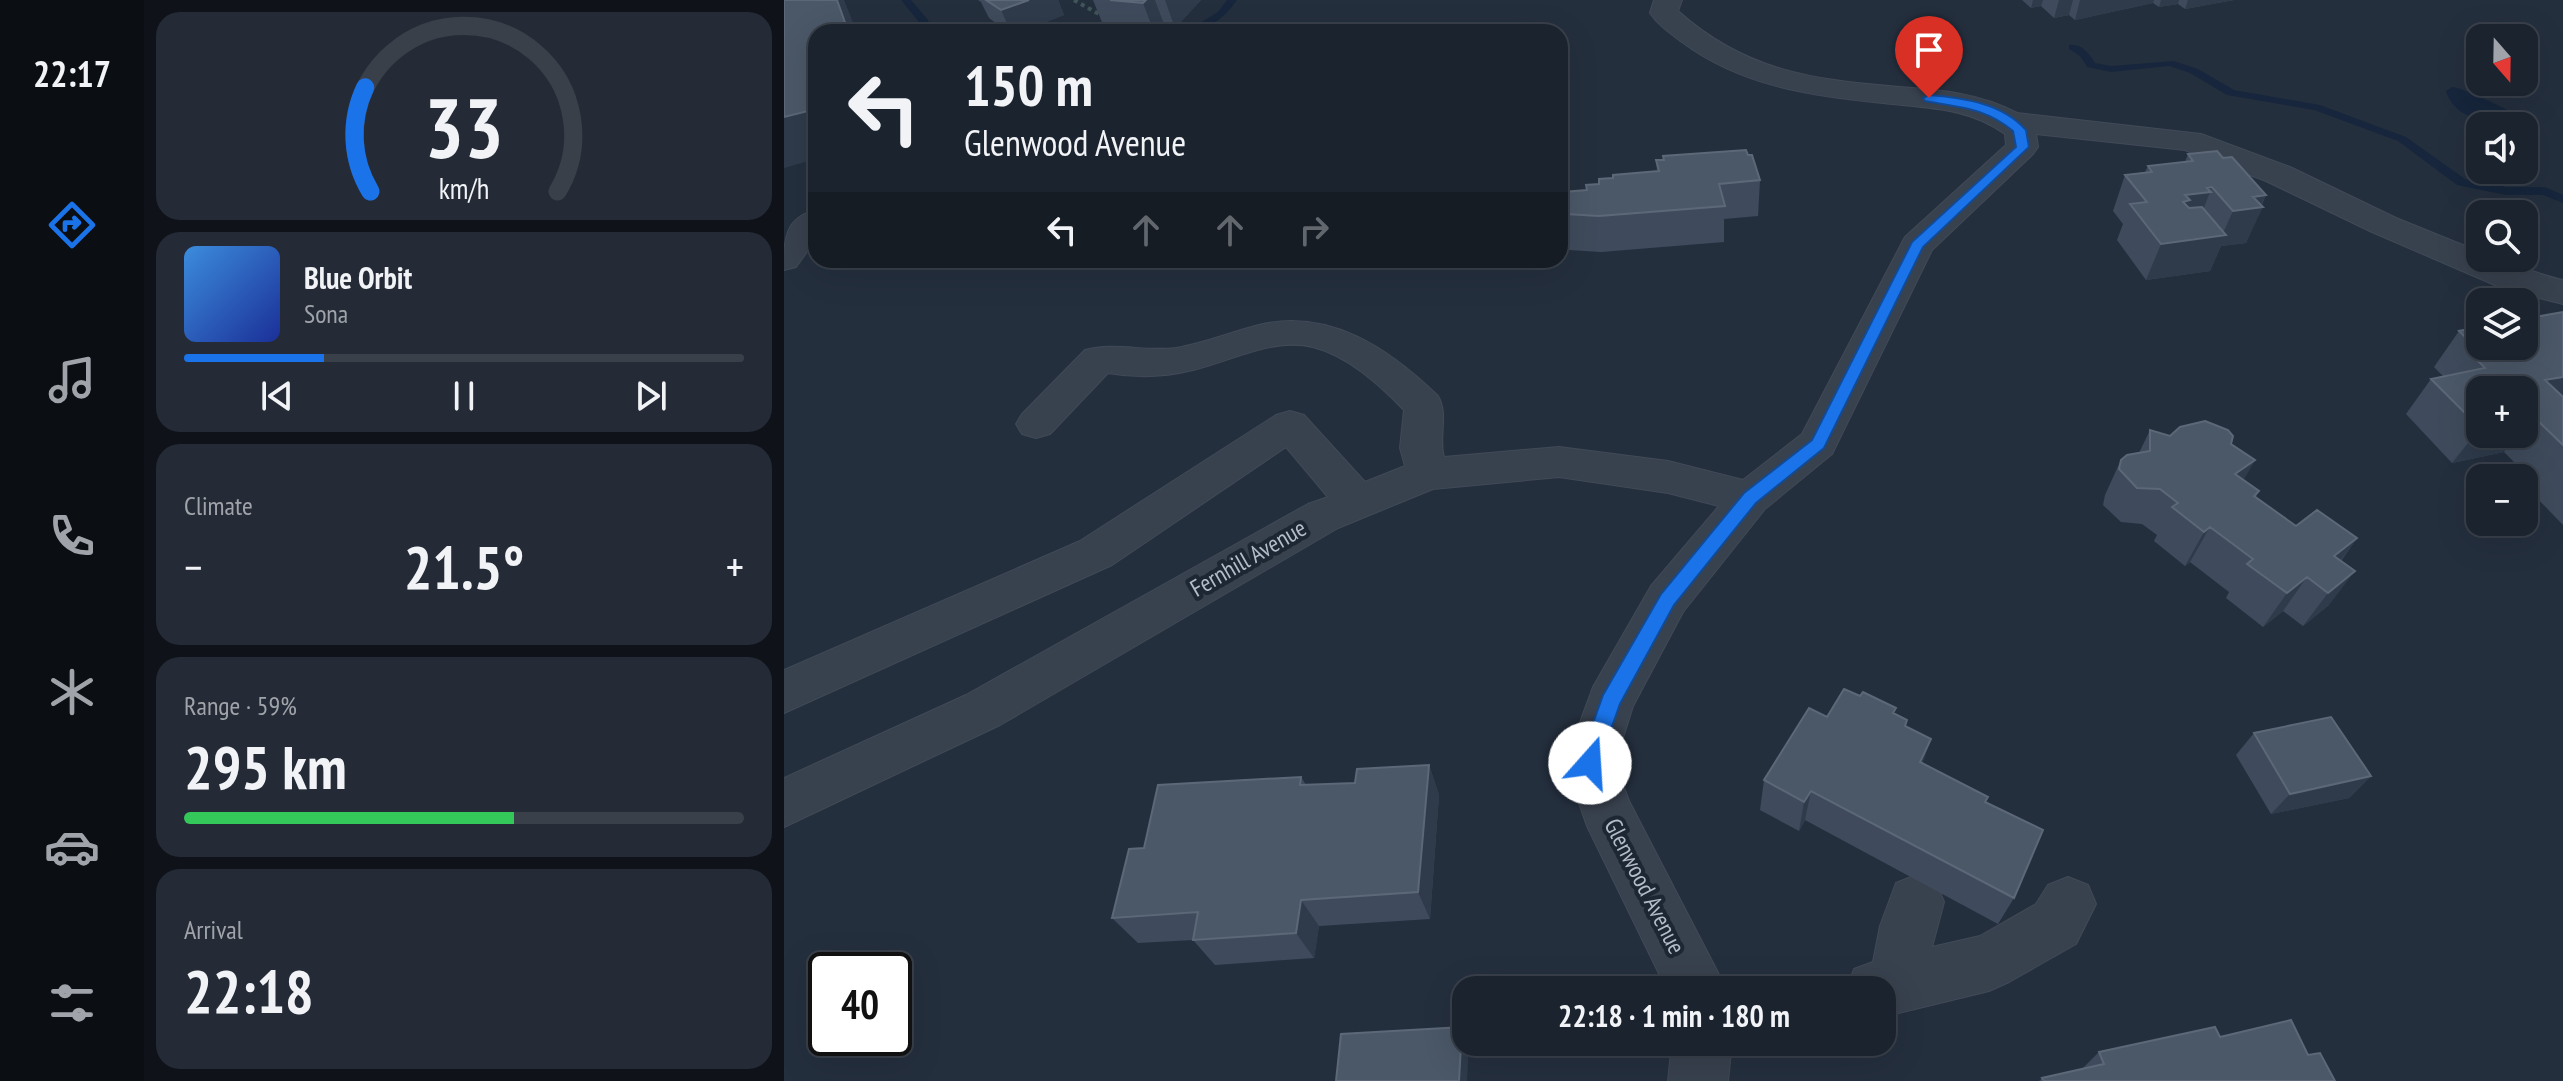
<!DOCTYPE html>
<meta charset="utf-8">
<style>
body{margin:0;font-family:"PT Sans Narrow",sans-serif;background:#242b36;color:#f1f3f6;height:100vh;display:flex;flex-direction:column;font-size:30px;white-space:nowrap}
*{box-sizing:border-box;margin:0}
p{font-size:26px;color:#a0a4aa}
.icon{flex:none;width:44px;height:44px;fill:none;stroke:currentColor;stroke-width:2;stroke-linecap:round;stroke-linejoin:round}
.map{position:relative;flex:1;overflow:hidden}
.sheet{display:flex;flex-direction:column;gap:12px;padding:12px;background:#0f1319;width:640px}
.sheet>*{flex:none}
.guide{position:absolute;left:24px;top:24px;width:760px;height:244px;border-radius:24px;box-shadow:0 8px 32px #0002,0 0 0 2px #39404a;background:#1b232e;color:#f1f3f6;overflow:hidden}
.needle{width:52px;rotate:160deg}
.fabs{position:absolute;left:1682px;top:24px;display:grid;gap:16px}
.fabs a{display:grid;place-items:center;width:72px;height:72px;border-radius:16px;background:#1b232e;box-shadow:0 8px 32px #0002,0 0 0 2px #39404a;font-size:40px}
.speed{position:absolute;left:24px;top:952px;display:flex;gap:16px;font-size:40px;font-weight:700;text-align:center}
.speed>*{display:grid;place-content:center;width:104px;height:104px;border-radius:50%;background:#1b232e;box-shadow:0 8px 32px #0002,0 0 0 2px #39404a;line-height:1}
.speed .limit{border:4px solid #111;border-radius:12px;background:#fff;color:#111}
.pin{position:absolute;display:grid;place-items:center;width:68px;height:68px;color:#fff;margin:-82px -34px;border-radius:50% 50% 50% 0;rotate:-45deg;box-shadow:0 0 8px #0007}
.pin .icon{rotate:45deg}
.me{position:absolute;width:88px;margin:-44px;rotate:19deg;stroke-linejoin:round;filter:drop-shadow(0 0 6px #0008)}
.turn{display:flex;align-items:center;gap:28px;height:168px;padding:0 24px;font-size:36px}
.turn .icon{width:104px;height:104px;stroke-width:2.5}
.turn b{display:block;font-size:56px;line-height:68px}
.lanes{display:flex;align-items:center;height:76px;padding:0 24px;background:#0003;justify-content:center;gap:40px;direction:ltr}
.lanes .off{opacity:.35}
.big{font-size:60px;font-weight:700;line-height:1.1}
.sheet .widget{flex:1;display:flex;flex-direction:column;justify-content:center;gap:12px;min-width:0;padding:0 28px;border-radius:24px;background:#242b36}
.sheet .dial{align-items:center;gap:0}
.dial svg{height:208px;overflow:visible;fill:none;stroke:#39404a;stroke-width:7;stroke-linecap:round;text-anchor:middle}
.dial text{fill:#f1f3f6;stroke:none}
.song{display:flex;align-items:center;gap:24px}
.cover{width:96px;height:96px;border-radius:12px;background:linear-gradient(135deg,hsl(210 70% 55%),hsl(230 70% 35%))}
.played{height:8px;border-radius:4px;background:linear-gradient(90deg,#1a73e8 25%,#39404a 25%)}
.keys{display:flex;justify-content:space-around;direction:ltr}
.heat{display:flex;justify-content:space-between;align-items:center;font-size:44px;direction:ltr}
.charge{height:12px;border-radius:6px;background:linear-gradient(90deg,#34c759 59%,#39404a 0)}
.trip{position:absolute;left:668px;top:976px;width:444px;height:80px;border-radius:24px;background:#1b232e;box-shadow:0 8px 32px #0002,0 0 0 2px #39404a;font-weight:700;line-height:80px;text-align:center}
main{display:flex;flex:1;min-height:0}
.tabs{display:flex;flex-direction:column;width:144px;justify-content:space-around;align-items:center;background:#0b0e12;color:#a0a4aa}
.tabs .icon{width:56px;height:56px}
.tabs .current{color:#1a73e8}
.tabs b{font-size:36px;color:#f1f3f6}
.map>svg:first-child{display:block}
.water{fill:#17263c}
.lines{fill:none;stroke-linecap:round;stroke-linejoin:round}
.stream{fill:#17263c;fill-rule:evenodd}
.minor-casing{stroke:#414a57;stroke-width:2}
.path{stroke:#3f5557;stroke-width:4;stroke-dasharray:4 4;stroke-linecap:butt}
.minor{fill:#38414e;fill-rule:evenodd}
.wall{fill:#3f4b5c;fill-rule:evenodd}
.shaded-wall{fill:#2f3b4b}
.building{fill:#4b5868;stroke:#5c6777;stroke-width:2}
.route{fill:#1a73e8;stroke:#114b97;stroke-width:2}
.labels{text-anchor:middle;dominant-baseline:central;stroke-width:8;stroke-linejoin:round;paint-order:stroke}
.street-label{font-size:24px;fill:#b4bcc9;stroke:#1d2633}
</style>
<main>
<nav class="tabs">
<b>22:17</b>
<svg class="icon current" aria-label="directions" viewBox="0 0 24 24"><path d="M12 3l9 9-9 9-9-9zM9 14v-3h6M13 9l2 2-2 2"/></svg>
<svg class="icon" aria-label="music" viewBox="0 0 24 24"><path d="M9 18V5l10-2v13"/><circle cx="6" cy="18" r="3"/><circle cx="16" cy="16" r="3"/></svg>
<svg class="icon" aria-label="phone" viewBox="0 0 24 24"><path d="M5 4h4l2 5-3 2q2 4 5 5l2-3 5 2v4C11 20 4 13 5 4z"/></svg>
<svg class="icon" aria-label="climate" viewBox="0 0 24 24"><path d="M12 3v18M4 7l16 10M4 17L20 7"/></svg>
<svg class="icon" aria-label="car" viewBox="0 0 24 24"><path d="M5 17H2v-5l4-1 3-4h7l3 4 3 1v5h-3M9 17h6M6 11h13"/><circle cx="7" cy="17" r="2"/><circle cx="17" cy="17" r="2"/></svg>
<svg class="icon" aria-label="filters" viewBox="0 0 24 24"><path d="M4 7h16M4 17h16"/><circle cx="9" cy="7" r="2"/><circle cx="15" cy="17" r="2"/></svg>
</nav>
<section class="sheet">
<div class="widget dial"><svg viewBox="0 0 100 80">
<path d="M14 69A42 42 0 1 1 86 69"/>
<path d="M14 69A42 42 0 0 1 12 29" stroke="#1a73e8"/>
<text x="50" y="56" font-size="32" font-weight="700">33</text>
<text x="50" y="72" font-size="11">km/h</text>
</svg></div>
<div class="widget">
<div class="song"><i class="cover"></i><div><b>Blue Orbit</b><p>Sona</p></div></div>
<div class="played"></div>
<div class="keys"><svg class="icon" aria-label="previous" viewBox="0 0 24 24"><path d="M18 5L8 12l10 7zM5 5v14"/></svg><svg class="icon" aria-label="pause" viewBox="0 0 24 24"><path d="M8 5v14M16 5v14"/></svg><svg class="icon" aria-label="next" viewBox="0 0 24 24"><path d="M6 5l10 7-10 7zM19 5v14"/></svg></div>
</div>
<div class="widget"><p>Climate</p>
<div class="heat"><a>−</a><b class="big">21.5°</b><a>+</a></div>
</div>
<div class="widget"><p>Range · 59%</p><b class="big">295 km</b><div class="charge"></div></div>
<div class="widget"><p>Arrival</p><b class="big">22:18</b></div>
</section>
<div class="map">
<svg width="1779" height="1081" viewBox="0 0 1779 1081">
<rect width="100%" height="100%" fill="#242f3e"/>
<path class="water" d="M1668,87C1677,87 1723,109 1732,115L1734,122L1730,126C1706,125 1670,119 1662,91Z"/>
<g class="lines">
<path class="stream" d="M117,0H127L144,20L149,32H139L134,21Z
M443,0H453C440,18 424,32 401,32L434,12Z
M1285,45C1297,43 1305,53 1311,63L1327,66L1390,61L1414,69L1450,90L1536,105L1622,137L1681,179L1722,187H1761L1779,195V203L1759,195H1722L1673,185L1614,141L1530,110L1443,95L1406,73L1385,66L1327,72L1303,67L1296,56L1285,49Z"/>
<defs>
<path id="minor" d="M870,0H898L894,11C961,71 1029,80 1115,87C1156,90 1196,93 1233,113L1417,134L1506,167L1612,218L1696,252V258C1718,258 1754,275 1779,280V304L1720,289L1588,232L1482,181L1401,150L1252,134L1254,147L1249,154L1148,250L1048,454L981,509L899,612L849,706L831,763L845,801L943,990H883L803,826L781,763L809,687L867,586L935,506L884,493L775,477L649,489L554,528L216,725L0,827V778L182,695L524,504L544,497L502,447L328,565L0,713V670L296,541L492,415L506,411L520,415L581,482L621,466L616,448L620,410C595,384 564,356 529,347C490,337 447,361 409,370C381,377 352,378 324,373L266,434L252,438L238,434L232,424L238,414L301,350C330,342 362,352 392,348C421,343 447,332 475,325C546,308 605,349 654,396C665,415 654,437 660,457L775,447L884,461L959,480L1018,434L1121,237L1222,145L1221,134C1184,107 1142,108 1099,103C1027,96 957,86 898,42C886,33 874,25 866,13Z
M32,210V239L12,267L0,270C0,240 0,218 32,210Z
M1132,875L1152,883L1160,902L1148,947L1196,936L1252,904L1264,885L1284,877L1304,885L1312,904L1292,944L1225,982L1205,991L1098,1017V990H1062L1070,969L1089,962L1096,926L1112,883Z
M888,1042H948L944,1081H884Z"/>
</defs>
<use href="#minor" class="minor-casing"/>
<path class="path" d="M290,0L320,17
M307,32L320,18"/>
<use href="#minor" class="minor"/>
</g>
<path class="wall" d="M194,0H274L280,15L235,32H224L205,18L197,2Z
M309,0H417L391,28L381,27L376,32H322Z
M1238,0H1450L1401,9L1394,4L1375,7L1369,3L1291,20L1285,15L1270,18L1257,6L1247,8Z
M1404,154L1439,158L1482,195L1462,243L1437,246L1426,271L1362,280L1333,240L1339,224L1329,211L1341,175L1361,172L1364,166L1401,162Z
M879,156L976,180L974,216L940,219V242L817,252L785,250L779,192L803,190L815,184L829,178L873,171L872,160H879Z
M719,260H744L738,267Z
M1779,312V525L1746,491L1752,484L1720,452L1668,463L1622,414L1647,379L1659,376L1650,367L1675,331ZM1740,390V434H1696Z
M1366,430L1386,436L1447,444L1471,460L1459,480L1475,491L1472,497L1512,526L1573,538L1557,561L1545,605L1519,626L1499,611L1479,627L1442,598L1445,592L1406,562L1401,566L1370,541L1373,535L1358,524L1337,522L1319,505L1321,495L1337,460L1355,453Z
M1111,714L1123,720L1121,726L1147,739L1138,764L1201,802L1230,898L1214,924L1021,820L1015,831L976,810L980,780L1043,717Z
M1470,733L1587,776L1565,798L1487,814L1452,755Z
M645,765L655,795L646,919L535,926L530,958L431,965L409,940L354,943L328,918L360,848L517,777L522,785L571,783Z
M1436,1037L1524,1055L1551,1081H1255L1258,1078L1298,1069L1315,1052Z"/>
<path class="shaded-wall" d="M53,0H60L73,32L63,28Z
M245,0H274L280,15L235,32H227L217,10Z
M362,0H371L381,27L376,32H370L359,3Z
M381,0H417L391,28Z
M1249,0H1259L1257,6L1247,8Z
M1275,0H1289L1285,15L1270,18Z
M1296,0H1370L1369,3L1291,20Z
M1377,0H1395L1394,4L1375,7Z
M1404,0H1450L1401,9Z
M32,109V159L0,168V117Z
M1428,187L1412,228L1391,236L1401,195Z
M1482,195L1476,207H1479L1462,243L1437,246L1426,271L1362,280L1377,244L1438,235L1449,211L1469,197Z
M737,260H744L738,267Z
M1779,377V400L1761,380Z
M1749,416L1740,427V418Z
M1696,428V434H1735L1720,452L1668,463Z
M1471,460L1451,495V474Z
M1426,527L1406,562L1401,566L1420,532Z
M1573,538L1548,572L1550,556Z
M1571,571L1545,605L1519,626L1544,593Z
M1523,577L1499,611L1479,627L1503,593Z
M1147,739L1136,769V762Z
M645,765L655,795L646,919L634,892Z
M1587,776L1565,798L1487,814L1506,794Z
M1027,791L1021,820L1015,831L1020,802Z
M517,900L535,926L530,958L512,933Z
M678,1027L682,1036V1042H685L683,1081H675Z"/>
<path class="building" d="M0,0H53L63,28L72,25L74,32H32V109L0,117Z
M202,0H245L217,10Z
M326,0H362L359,3Z
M962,150L964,155H968L976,180L935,184L941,206L815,216L782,214L779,192L803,190L802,185L815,184V179L829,178V175L875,171L872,160H880L879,156Z
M1433,151L1439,158L1448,157L1482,195L1469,197L1479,207L1449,211L1428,187L1423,188L1427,192L1401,195L1406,200L1399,202L1405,208L1418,207L1442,235L1377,244L1346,204L1363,202L1341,175L1368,172L1364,166L1409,161L1404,154Z
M1779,312V377L1761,380L1779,397V445L1749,416L1740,418V390H1696V428L1647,379L1701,368L1688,355L1690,346L1675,331L1696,327V346H1740V319Z
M1421,421L1444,430L1449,436L1447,444L1471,460L1451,474L1475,491L1470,496L1512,526L1533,510L1573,538L1550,556L1571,571L1544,593L1523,577L1503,593L1463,564L1469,559L1426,527L1420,532L1388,507L1394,503L1376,489L1353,488L1335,469L1337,460L1343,455L1366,451V430L1386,436L1396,427Z
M1060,689L1076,696L1079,692L1112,708L1109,713L1123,720L1121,726L1147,739L1136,762L1204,797L1201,802L1259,830L1230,898L1027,791L1020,802L980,780L1025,708L1043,717Z
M1547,717L1587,776L1506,794L1470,733Z
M645,765L634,892L517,900L512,933L409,940L414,912L328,918L345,849L360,848L374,785L517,777L516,785L571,783L573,769Z
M1507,1020L1524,1055L1536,1053L1551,1081H1260L1258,1078L1320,1064L1315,1052L1431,1027L1436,1037Z
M678,1027L675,1081H552L557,1034Z"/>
<path class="route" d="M1145,95C1180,98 1218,103 1242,130L1245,147L1139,247L1040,448L972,503L890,605L836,704L813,769L806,772L798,769L795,763L819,695L877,594L960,493L1028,440L1128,242L1232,147L1229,131C1200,107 1176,108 1141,101L1139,98Z"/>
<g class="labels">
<g class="street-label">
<text transform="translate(464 558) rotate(-30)">Fernhill Avenue</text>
<text transform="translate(861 886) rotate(63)">Glenwood Avenue</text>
</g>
</g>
</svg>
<div class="fabs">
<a><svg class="needle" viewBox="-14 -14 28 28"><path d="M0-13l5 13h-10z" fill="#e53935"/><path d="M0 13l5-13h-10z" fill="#a0a4aa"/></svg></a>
<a><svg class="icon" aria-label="sound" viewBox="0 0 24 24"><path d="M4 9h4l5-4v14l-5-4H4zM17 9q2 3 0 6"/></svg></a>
<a><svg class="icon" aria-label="search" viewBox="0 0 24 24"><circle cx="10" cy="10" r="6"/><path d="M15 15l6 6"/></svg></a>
<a><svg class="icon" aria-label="layers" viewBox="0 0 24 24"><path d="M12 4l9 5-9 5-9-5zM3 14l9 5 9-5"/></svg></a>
<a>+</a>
<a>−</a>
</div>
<div class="speed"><div class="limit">40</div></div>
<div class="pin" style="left:1145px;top:98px;background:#d93025"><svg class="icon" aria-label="arrive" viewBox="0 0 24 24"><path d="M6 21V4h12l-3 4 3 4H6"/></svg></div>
<svg class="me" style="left:806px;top:763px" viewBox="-20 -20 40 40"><circle r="19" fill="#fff"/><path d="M0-13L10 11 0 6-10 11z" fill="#1a73e8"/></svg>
<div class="trip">22:18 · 1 min · 180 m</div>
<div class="guide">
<div class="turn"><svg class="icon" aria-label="left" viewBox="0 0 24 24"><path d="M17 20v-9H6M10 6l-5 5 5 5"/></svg><div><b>150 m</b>Glenwood Avenue</div></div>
<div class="lanes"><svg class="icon" aria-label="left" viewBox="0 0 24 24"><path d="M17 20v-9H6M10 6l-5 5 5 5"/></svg><svg class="icon off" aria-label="ahead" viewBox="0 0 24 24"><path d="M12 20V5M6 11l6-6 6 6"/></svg><svg class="icon off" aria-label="ahead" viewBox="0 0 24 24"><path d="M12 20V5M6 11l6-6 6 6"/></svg><svg class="icon off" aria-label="right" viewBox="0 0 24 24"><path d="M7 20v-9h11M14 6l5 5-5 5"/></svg></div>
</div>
</div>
</main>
